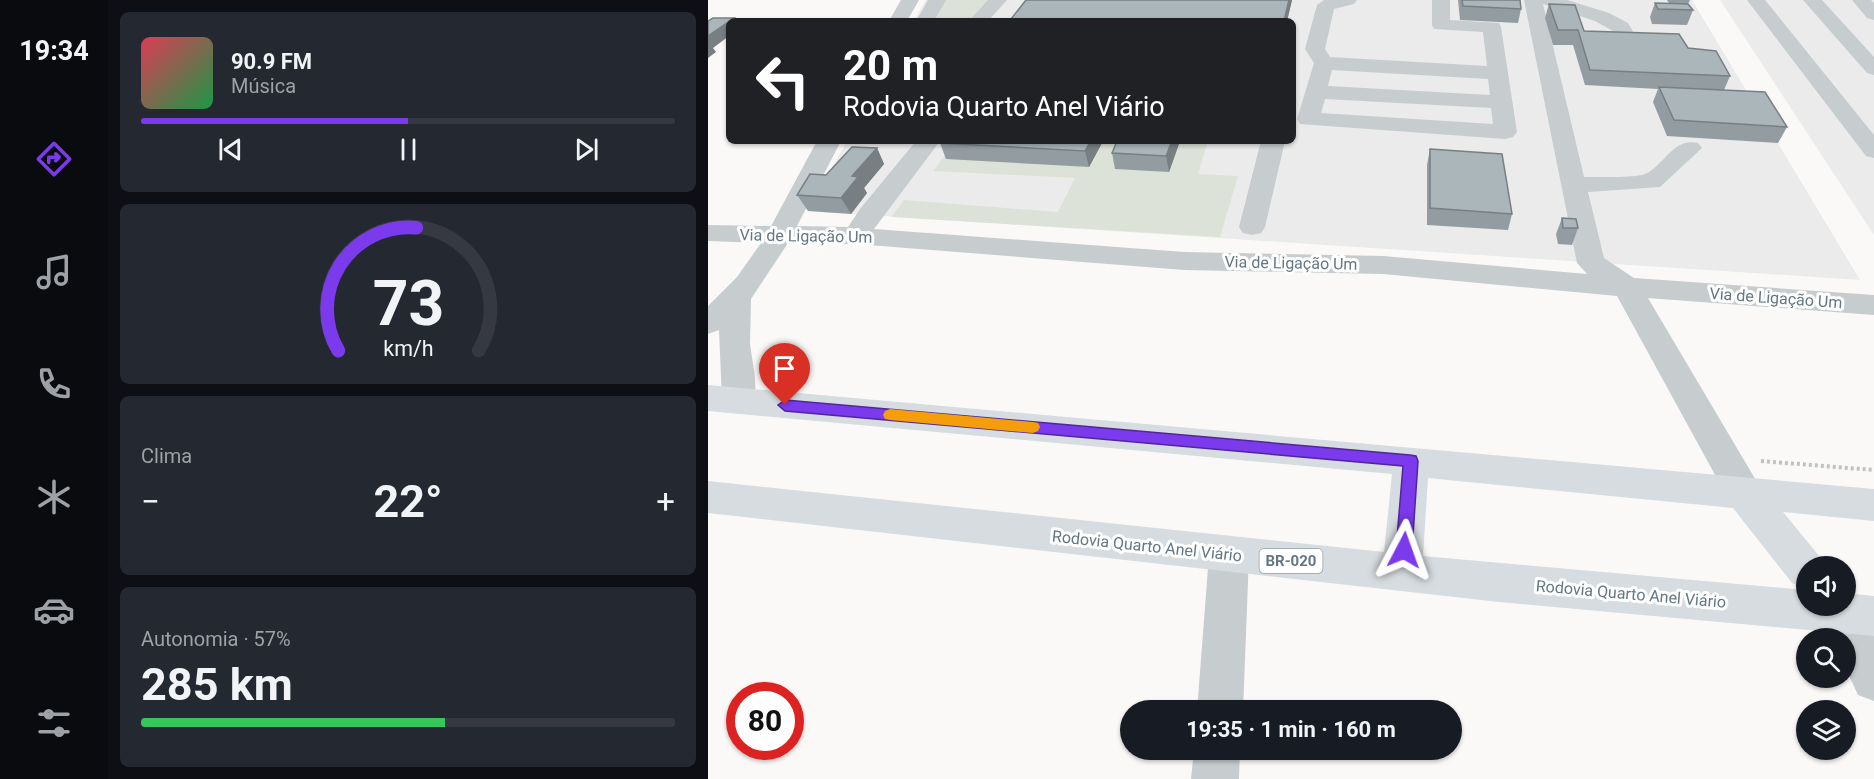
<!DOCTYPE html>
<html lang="pt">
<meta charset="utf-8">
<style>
body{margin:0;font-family:Roboto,sans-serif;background:#242831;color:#f1f3f6;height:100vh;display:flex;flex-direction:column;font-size:22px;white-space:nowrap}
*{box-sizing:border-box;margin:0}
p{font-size:20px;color:#9ea1a6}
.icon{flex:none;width:33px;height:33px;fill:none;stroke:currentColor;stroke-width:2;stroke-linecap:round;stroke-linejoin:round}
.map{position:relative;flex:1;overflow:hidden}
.panel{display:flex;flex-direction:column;gap:12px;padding:12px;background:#0d0f14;width:600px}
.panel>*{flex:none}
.top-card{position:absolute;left:18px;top:18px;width:570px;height:126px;border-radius:9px;box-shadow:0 2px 4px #0004;background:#202124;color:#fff;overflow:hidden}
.tools{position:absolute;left:1088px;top:556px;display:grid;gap:12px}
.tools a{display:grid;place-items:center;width:60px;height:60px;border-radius:50%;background:#171b24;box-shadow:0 2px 4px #0004;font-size:30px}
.speed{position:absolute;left:18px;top:682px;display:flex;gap:12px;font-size:30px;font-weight:700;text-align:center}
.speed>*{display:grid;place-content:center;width:78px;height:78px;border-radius:50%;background:#171b24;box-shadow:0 2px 4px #0004;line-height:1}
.speed .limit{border:9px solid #d22;background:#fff;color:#111}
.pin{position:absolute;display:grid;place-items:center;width:51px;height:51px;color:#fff;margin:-62px -26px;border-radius:50% 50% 50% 0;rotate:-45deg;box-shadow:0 0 6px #0007}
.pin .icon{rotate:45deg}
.me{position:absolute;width:66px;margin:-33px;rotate:4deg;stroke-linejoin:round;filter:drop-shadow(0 0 4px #0008)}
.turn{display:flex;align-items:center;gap:21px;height:126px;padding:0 18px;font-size:27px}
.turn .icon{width:78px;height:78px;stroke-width:2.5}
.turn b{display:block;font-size:42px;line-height:51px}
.big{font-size:45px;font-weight:700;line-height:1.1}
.panel .widget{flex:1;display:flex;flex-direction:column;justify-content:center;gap:9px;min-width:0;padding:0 21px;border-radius:9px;background:#242831}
.panel .dial{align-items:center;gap:0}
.dial svg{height:156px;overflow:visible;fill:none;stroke:#363941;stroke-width:7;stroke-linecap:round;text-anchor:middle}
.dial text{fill:#f1f3f6;stroke:none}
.song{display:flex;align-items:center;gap:18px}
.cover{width:72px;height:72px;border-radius:9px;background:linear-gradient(135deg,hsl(350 70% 55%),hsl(140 70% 35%))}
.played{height:6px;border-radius:3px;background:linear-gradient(90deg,#7c3aed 50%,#363941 50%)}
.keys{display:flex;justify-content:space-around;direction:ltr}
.heat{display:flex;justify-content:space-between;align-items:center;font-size:33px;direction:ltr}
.charge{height:9px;border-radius:4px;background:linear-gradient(90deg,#34c759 57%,#363941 0)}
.trip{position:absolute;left:412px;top:700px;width:342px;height:60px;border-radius:30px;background:#171b24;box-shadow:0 2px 4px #0004;font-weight:700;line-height:60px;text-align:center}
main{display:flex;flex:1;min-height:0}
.menu{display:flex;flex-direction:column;width:108px;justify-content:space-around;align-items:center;background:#090b0e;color:#9ea1a6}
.menu .icon{width:42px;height:42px}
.menu .on{color:#7c3aed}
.menu b{font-size:27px;color:#f1f3f6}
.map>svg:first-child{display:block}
.built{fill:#eaebea}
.green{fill:#dce2d8}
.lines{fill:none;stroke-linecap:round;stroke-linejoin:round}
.path{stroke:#bec2c4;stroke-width:4;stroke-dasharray:3 3;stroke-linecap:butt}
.minor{fill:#c7cccf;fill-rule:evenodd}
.highway{fill:#d6dcdf;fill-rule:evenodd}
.wall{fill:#939da1}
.shaded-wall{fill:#787f83}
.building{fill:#abb6bb;stroke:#787f83;stroke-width:1.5}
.route{fill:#7c3aed;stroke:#51269a;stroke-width:1.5}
.slow{fill:#f59e0b}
.labels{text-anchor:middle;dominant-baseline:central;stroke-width:6;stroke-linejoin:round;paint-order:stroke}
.shield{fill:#fff;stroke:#92a0a9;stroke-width:1.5}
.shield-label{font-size:15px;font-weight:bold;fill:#637884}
.street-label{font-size:16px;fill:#637884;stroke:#fff}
</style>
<main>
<nav class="menu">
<b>19:34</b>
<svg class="icon on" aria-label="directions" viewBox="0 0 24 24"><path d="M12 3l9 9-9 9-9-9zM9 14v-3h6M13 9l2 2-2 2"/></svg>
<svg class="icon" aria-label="music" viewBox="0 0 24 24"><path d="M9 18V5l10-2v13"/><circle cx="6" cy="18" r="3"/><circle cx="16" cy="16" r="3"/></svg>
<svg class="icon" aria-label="phone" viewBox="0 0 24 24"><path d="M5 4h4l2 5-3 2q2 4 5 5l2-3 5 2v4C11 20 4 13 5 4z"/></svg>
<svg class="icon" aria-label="climate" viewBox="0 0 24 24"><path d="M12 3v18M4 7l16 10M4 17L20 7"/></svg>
<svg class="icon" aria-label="car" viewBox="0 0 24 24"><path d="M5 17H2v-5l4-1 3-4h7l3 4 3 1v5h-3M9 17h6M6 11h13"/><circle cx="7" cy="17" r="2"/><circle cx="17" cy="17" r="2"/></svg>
<svg class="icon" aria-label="filters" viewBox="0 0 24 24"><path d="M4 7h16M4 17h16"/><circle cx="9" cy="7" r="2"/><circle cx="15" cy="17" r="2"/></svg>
</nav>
<section class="panel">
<div class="widget">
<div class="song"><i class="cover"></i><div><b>90.9 FM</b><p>Música</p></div></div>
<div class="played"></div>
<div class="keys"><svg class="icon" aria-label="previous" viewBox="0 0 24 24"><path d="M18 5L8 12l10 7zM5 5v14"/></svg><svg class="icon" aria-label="pause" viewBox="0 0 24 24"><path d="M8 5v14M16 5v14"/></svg><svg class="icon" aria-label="next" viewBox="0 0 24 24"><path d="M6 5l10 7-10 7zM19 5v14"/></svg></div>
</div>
<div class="widget dial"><svg viewBox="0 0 100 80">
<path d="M14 69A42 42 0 1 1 86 69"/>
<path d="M14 69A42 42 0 0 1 54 6" stroke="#7c3aed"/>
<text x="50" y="56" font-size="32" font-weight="700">73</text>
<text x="50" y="72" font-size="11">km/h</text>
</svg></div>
<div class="widget"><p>Clima</p>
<div class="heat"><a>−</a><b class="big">22°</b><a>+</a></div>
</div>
<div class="widget"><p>Autonomia · 57%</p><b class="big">285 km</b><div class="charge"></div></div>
</section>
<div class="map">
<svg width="1166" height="779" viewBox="0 0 1166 779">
<rect width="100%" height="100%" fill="#faf9f7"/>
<path class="built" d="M218,0H984L1152,280L100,211L139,141H585V21H206Z
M1012,0H1166V235Z"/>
<path class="green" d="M237,0H284L264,21H226Z
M248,141H500L490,174L530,176L512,237L183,217L196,200L350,212L367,178L225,171Z"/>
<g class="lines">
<path class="path" d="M1053,461L1166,470"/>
<path class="minor" d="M193,0H211L199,21H181Z
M220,0H238L226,21H208Z
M280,0H299L280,21H261Z
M616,0H649L646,4L626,9L617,49L622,57L779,66L775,32L726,29L724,25V0H742V20L791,23L793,27L809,132L805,137L797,139L592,124L589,119L606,63L597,49L609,5ZM624,70L780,79L782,95L620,86ZM617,99L783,108L785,124L613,113Z
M816,0H859L901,13L920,23L930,40L927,44H913L905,31L887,21L835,4L876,177C889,177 928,178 937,174C957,165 965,137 990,143L994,148L952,187L880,192L896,258L926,278L1166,295V315L940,298L1049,482L1055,493L1049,504L1036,509L1023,504L909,296L675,274L476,270L148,244L80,243L43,299L42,344L47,377L48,401L43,410L31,414L19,410L14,401L11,330L0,334V306L29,277L53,243L0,241V225L63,226L109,141H133L89,226L140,227L152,209L208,141H232L166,229L476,252L675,256L879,274L869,263Z
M1039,0H1057L1166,135V158L1158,156Z
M1095,0H1114L1166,57V75L1159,73Z
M1144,0H1163L1166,3V20L1159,18Z
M553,141H577L557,227L553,233L544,235L535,233L531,227Z
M521,537L535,542L541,555L535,711H489L501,555L507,542Z
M1137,594L1147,598L1166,634V701L1150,695L1137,667V639H1123L1111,612L1114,606H1137Z
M486,750H532L531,779H483Z"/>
<path class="highway" d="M0,385L1166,489V521L1075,512L1112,557L1117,567H1098V589L1084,583L1025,508L720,478L715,556L1098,590V606H1137V593L1166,596V636L791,602L0,513V481L676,552L684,474L0,411Z"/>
</g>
<path class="wall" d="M318,0H584L579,21H304L303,19Z
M750,0H812L813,9L810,23L752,20Z
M959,0H982L980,4L985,10L979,25L944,24L942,17L947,3H961Z
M841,4L876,31L980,48L1022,76L1016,90L1079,127L1070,143L959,136L945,102L950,89L877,85L865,45H845L837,18Z
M234,141H393L394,143L381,167L238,159L232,143Z
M472,141L461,172L407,169L404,153Z
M169,148L176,164L156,188L159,193L143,214L100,211L89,195L118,175Z
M722,149L804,214L800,230L719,225V165Z
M854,218L870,228L864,245L850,244L848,234Z"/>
<path class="shaded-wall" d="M581,0H584L579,21H576Z
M21,22V36L5,48L8,52L0,58V36Z
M383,141H393L394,143L381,167L377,151Z
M464,141H472L461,172L458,156Z
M169,148L176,164L156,188L159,193L143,214L133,198L144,176Z"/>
<path class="building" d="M318,0H581L576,21H319L320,19H303Z
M754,0H812L813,9L755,6Z
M947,3L980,4L985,10L950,9Z
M841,4L867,5L876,31L971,34L980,48L1008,51L1022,76L882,70L870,30H850Z
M5,18H26L0,36V21Z
M951,87L1057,92L1079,127L966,120Z
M234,141H383L377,151L232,143Z
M409,141H464L458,156L404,153Z
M144,147L169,148L144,176L150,177L133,198L89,195L102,174L118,175Z
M722,149L794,154L804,214L722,208Z
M854,218L868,219L870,228H855Z"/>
<path class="route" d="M77,400L702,455L708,456L710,461L704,550L702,555L696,557L690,555L688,550L695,466L77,411L70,405Z"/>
<path class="slow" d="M182,409L325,422L330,423L332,427L330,431L325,433L182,420L177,419L175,415L177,411Z"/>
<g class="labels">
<rect class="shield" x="551.5" y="549" width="63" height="24" rx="4.5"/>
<g class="shield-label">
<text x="583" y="561">BR-020</text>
</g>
<g class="street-label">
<text transform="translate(98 236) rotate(1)">Via de Ligação Um</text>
<text transform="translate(583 263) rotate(1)">Via de Ligação Um</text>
<text transform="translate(1068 298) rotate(4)">Via de Ligação Um</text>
<text transform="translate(439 546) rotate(6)">Rodovia Quarto Anel Viário</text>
<text transform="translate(923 594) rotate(5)">Rodovia Quarto Anel Viário</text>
</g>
</g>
</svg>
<div class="tools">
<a><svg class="icon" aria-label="sound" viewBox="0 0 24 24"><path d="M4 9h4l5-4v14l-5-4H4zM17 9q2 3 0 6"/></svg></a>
<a><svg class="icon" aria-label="search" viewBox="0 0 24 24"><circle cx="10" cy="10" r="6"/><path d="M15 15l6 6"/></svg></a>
<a><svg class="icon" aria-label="layers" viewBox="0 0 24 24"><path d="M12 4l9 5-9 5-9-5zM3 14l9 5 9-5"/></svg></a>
</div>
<div class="speed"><div class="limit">80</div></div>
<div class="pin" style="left:77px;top:405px;background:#d93025"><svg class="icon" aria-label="arrive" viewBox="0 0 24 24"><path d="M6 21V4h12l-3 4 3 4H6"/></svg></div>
<svg class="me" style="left:696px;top:550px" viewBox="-20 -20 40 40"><path d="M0-17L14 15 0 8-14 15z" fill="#7c3aed" stroke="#fff" stroke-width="4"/></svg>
<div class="trip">19:35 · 1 min · 160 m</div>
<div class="top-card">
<div class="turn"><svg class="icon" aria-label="left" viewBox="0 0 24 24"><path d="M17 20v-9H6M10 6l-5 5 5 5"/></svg><div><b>20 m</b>Rodovia Quarto Anel Viário</div></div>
</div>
</div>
</main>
